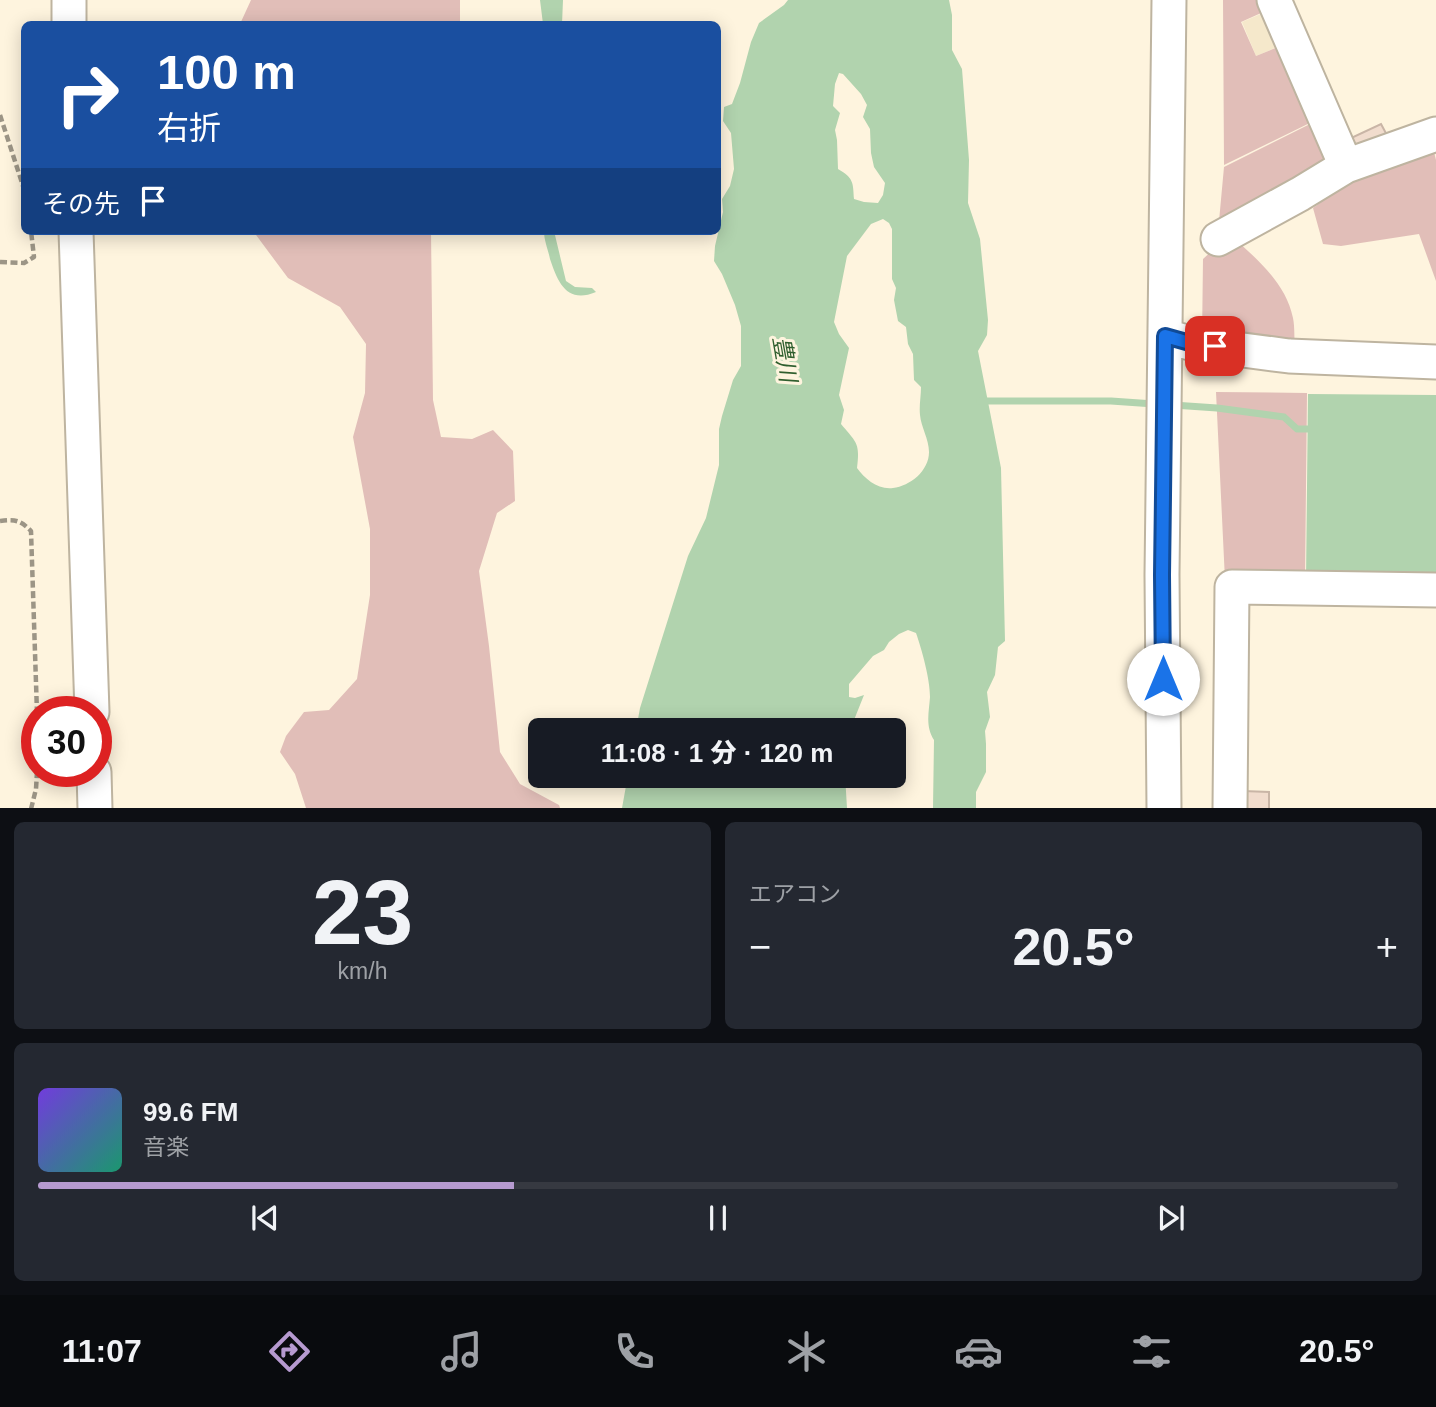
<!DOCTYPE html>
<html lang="ja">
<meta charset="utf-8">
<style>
body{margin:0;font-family:Helvetica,"Noto Sans JP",sans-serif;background:#242831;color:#f1f3f6;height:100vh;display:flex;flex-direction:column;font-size:26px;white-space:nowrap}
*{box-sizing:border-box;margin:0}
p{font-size:23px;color:#9ea1a6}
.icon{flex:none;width:38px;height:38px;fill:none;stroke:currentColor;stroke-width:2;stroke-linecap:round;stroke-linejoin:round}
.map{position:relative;height:808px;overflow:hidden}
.drawer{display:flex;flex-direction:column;gap:14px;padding:14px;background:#0d0f14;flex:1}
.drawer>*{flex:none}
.hud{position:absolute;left:21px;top:21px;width:700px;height:214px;border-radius:10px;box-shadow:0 4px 18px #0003;background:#1a4fa0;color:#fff;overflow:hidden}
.speed{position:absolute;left:21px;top:696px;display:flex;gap:14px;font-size:35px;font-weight:700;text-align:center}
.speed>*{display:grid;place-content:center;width:91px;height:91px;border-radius:50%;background:#171b24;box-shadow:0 4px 18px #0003;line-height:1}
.speed .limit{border:10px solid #d22;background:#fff;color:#111}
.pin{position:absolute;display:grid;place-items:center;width:60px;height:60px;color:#fff;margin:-30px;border-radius:14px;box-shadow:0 4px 10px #0006}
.me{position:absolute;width:77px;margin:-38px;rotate:0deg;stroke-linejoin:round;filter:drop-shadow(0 0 5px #0008)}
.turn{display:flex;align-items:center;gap:24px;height:147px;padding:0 21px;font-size:32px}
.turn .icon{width:91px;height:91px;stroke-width:2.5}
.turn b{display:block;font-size:49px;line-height:60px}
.then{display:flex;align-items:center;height:66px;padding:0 21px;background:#0003;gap:14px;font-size:26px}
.big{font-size:52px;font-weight:800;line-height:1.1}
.drawer .card{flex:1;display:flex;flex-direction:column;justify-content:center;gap:10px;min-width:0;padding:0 24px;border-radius:10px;background:#242831}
.drawer .dial{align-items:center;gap:0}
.dial b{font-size:91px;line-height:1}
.song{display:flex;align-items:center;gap:21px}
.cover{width:84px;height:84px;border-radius:10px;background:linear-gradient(135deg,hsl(260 70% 55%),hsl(160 70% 35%))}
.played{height:7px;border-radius:4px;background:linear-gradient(90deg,#b69ad0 35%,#363941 35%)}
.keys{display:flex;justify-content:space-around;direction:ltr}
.heat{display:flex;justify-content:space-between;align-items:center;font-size:38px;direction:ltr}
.drawer .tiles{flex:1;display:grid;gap:14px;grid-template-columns:1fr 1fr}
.card:last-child{grid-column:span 2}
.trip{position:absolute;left:528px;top:718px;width:378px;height:70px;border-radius:10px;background:#171b24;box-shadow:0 4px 18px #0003;font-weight:800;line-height:70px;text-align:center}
.tab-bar{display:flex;height:112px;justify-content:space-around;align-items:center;background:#090b0e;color:#9ea1a6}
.tab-bar .icon{width:49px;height:49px}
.tab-bar .current{color:#b69ad0}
.tab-bar b{font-size:32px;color:#f1f3f6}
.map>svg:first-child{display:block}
.built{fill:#f5e8cb}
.green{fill:#e1beb8}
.water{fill:#b1d3ae;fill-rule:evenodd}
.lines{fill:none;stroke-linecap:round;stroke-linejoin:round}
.stream{stroke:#b1d3ae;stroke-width:7}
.building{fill:#f1dccd;stroke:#c9b5a6;stroke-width:2}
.minor-casing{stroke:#beb4a0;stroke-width:37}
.path{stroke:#9c9586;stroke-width:4.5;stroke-dasharray:7 3.5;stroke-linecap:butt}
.minor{stroke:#fff;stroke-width:33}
.route-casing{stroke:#114b97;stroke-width:18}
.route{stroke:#1a73e8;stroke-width:12}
.labels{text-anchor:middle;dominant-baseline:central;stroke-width:6;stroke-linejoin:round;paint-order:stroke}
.water-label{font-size:23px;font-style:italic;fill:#305f2e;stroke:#fef4de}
</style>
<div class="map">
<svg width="1436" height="809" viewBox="0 0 1436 809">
<rect width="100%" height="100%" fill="#fef4de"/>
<path class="built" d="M1270,10L1284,44L1256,56L1242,22Z"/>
<path class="green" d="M251,0H460V24H240Z
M1223,0H1266L1270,9L1241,22L1256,56L1285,44L1318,119L1224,165Z
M1318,120L1338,162L1218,232L1224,167Z
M1434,152L1436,160V281L1419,234L1341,246L1323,244L1313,208L1351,180Z
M253,231H431L433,400L441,437L472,439L493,430L513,451L515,501L497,513L479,571L489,646L500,752L520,784L559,805L560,808H306L295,774L280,752L286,736L304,712L329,710L357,679L370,595V529L353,437L365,393L366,344L340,307L288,278Z
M1235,239C1259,261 1286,284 1293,318C1295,328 1294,340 1295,351L1202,339L1203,259L1215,248Z
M1216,392L1307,393L1305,581L1225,580Z"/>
<path class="water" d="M540,0H563L562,24H543Z
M788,0H949L952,15V50L962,69L969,160L968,203L980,239L988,320L987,335L978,351L1001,468L1005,641L998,647L995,675L987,692L990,717L985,731L986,744V772L976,792V808H933L934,740C925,726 929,712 930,697C930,679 922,650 916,633L908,630L899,634L889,642L884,650L873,656L849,684V697L855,698L864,695L850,730H636L640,708L688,556L706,518L719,465V429L722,416L733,380L741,366V326L735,305L722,274L714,261L715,246L723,212L722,199L730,186L734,169L731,133L723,121L724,107L732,104L740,83L751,42L759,23L784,5ZM839,73L843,74L861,94L867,105L863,117L870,129L871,153L874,167L885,183L883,195L878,203L864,202L854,199C853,183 854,178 838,169L837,140L835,130L840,113L833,106L835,84ZM883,219L889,223L892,229V279L896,288L894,300L898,321L906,327L908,344L913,354L914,380L921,387C921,396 919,406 920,415C921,427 929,439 929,452C929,471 910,486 893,488C878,490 865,479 857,468C860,443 857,443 841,424L844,410L839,395L849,348L839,334L834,322L847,256L871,224Z
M544,231H554L566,281L575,287L592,288L596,292C567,304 558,283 550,259C548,249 544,241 544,231Z
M1308,394L1436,395V582L1306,581Z
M628,775H845L847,808H622Z"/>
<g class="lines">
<path class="stream" d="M980,401H1111L1154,404
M1173,405L1217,408L1284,417L1297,429H1316"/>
</g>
<path class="building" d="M1381,124L1388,137L1355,153L1349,139Z
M1243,791L1269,792V809H1243Z"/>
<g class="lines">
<defs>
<path id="minor" d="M69,0V24
M1274,0L1346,166
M76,231L92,712
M1218,239L1300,194L1346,166L1436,134
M1165,336L1190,343L1289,356L1436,362
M94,772L95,809
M1164,809L1162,575L1169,0
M1230,809L1232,587L1436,590"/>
</defs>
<use href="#minor" class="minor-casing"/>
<path class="path" d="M0,115L24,189
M0,262L24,263L34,257L31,231
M0,521C15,519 20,520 31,531L37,713
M31,809L36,789L37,772"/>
<use href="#minor" class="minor"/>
</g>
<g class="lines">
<defs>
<path id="route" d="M1163,679L1162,575L1165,336L1190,343L1215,346"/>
</defs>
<use href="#route" class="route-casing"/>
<use href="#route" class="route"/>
</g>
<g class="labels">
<g class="water-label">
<text transform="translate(785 359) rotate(80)">豊川</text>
</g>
</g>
</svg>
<div class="speed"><div class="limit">30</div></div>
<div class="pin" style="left:1215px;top:346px;background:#d93025"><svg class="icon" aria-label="arrive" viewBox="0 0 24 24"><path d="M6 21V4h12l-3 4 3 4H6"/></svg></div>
<svg class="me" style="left:1163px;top:679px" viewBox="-20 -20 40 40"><circle r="19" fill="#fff"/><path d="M0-13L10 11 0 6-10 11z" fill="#1a73e8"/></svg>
<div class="trip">11:08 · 1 分 · 120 m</div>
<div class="hud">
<div class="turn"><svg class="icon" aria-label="right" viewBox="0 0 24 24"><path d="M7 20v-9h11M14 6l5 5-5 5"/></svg><div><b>100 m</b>右折</div></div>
<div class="then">その先<svg class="icon" aria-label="arrive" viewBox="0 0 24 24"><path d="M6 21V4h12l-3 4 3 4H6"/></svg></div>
</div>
</div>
<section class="drawer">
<div class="tiles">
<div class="card dial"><b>23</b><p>km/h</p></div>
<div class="card"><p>エアコン</p>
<div class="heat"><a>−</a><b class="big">20.5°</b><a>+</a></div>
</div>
<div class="card">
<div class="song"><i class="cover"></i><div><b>99.6 FM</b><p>音楽</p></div></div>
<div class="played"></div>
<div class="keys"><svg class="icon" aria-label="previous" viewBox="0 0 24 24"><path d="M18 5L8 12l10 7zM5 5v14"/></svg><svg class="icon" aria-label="pause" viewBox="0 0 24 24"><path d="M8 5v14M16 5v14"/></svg><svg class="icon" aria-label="next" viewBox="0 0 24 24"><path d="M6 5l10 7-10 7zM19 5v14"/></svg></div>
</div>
</div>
</section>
<nav class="tab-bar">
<b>11:07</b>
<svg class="icon current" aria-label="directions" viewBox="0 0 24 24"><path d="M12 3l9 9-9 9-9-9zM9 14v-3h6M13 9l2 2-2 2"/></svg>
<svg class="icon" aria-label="music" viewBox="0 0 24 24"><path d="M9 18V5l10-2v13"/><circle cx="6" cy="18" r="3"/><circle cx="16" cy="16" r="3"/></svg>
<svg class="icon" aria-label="phone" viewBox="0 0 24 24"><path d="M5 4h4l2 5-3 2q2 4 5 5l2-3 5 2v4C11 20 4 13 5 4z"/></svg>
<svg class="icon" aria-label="climate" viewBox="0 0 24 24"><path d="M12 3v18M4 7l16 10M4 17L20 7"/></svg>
<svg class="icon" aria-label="car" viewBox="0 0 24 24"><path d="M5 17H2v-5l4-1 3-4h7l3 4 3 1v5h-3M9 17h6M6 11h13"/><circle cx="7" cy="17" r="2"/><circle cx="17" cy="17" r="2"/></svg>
<svg class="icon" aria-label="filters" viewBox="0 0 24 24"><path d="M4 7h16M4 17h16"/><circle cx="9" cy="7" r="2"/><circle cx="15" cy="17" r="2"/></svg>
<b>20.5°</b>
</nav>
